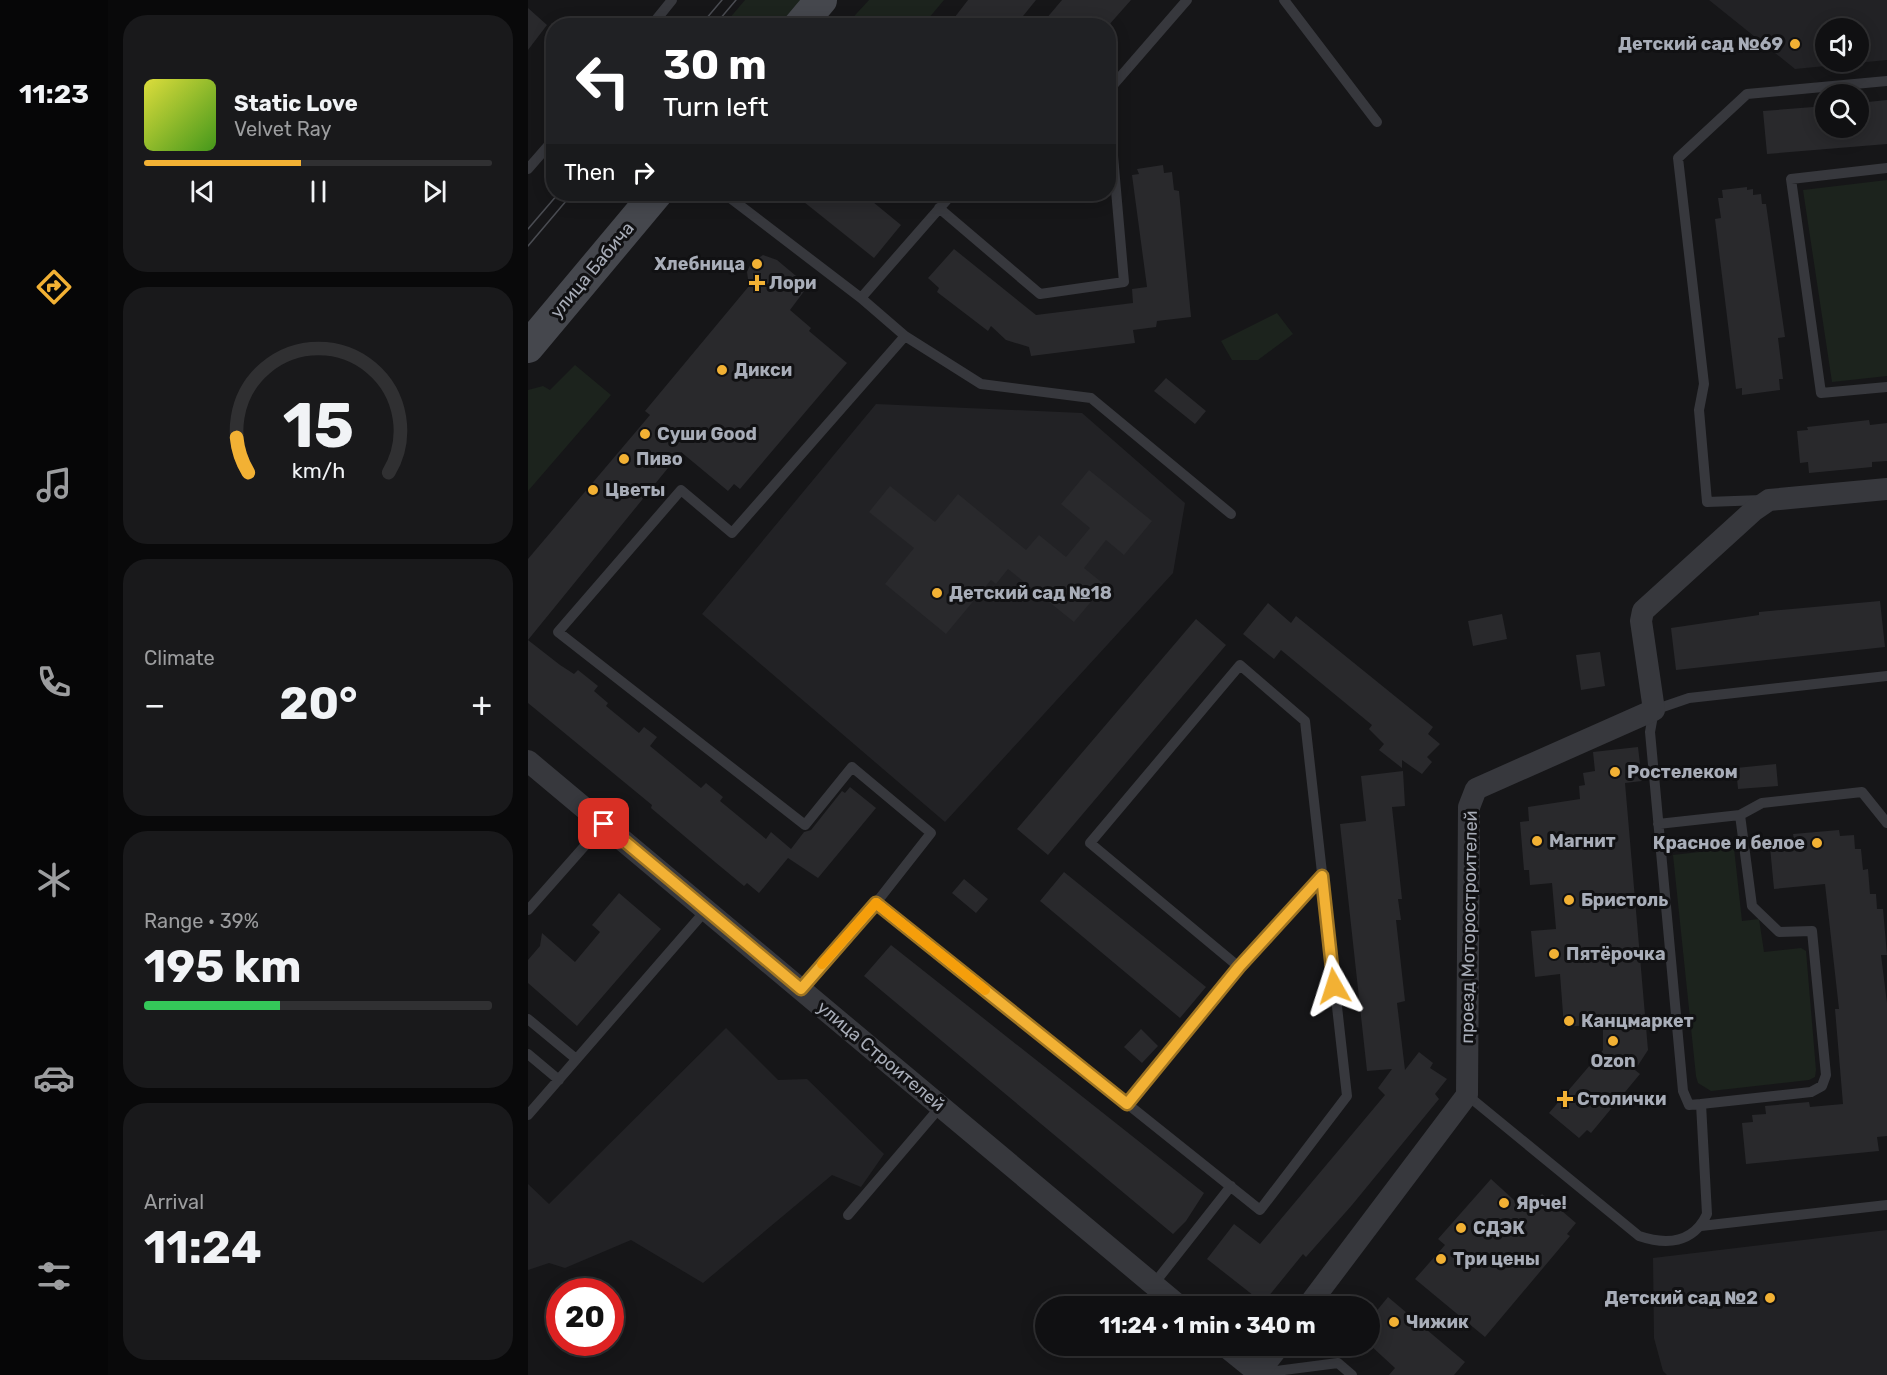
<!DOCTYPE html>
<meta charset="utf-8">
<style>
body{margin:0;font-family:Rubik,sans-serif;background:#19191b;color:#f1f3f6;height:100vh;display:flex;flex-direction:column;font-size:22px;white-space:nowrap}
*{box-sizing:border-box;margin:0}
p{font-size:20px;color:#9c9d9f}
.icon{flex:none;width:33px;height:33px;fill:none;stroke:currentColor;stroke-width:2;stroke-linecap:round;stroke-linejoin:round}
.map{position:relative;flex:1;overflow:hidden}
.details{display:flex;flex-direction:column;gap:15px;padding:15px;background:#09090a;width:420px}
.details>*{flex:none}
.hud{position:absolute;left:18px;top:18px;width:570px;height:183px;border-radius:24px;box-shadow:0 3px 15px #0003,0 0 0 2px #303032;background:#202124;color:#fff;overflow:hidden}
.buttons{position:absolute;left:1287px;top:18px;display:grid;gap:12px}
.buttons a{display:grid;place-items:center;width:54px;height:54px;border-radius:50%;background:#101012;box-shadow:0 3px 15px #0003,0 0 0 2px #303032;font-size:30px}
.speed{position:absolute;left:18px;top:1278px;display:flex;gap:12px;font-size:30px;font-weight:700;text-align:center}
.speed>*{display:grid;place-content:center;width:78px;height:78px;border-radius:50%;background:#101012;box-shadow:0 3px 15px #0003,0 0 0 2px #303032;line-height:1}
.speed .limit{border:9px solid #d22;background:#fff;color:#111}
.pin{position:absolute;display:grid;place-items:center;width:51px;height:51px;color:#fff;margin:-26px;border-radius:12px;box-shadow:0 3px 9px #0006}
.me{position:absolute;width:66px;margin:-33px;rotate:354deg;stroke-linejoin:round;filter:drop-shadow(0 0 4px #0008)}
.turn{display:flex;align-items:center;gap:21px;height:126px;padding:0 18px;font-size:27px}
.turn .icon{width:78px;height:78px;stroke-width:2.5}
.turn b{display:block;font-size:42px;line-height:51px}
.then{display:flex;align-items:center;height:57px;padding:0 18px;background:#0003;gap:12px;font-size:22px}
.big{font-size:45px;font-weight:700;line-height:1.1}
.details .card{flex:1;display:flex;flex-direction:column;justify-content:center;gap:9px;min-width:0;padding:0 21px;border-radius:24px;background:#19191b}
.details .dial{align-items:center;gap:0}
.dial svg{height:156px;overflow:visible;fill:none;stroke:#303032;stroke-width:7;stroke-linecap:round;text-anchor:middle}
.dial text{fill:#f1f3f6;stroke:none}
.song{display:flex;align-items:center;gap:18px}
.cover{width:72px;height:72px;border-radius:9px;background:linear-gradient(135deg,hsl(60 70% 55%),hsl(100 70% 35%))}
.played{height:6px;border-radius:3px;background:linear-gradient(90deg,#f2b134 45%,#303032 45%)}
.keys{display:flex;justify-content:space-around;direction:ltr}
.heat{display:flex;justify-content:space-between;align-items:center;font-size:33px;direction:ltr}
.charge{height:9px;border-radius:4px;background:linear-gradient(90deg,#34c759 39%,#303032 0)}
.trip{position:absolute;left:507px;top:1296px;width:345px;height:60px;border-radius:30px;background:#101012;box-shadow:0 3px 15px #0003,0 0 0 2px #303032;font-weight:700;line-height:60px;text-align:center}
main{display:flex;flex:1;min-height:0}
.tabs{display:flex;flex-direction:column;width:108px;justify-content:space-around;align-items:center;background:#060607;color:#9c9d9f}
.tabs .icon{width:42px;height:42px}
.tabs .on{color:#f2b134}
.tabs b{font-size:27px;color:#f1f3f6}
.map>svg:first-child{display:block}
.built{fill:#222225;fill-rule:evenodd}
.green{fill:#1c231d}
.building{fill:#29292c}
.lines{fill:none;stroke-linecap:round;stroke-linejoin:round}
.lane{stroke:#37383d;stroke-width:10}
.street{stroke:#37383d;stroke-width:22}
.secondary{stroke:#45474d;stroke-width:32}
.tram{stroke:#4a4c52;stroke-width:1.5}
.route-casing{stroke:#9d7322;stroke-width:15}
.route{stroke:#f2b134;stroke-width:10}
.slow{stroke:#f59e0b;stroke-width:10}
.poi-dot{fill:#f2b134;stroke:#111113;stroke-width:2}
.labels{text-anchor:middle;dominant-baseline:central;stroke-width:6;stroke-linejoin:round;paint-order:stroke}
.poi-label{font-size:18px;font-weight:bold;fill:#a8adb8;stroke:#111113;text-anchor:start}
.street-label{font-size:18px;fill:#a8adb8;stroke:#111113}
</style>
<main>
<nav class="tabs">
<b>11:23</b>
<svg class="icon on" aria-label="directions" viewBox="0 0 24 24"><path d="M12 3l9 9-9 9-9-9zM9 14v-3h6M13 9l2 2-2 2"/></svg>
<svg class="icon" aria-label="music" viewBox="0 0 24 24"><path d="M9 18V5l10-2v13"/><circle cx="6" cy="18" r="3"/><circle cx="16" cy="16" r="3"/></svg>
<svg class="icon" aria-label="phone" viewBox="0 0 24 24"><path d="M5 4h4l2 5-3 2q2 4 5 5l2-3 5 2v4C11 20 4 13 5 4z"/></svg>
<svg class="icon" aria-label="climate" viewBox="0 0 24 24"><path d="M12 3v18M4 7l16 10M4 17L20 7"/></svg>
<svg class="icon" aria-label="car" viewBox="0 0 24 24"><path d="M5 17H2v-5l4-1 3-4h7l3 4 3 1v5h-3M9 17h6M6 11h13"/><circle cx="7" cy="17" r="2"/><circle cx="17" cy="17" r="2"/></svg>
<svg class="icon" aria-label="filters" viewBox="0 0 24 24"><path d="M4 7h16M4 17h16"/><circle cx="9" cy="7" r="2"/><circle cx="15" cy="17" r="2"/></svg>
</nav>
<section class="details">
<div class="card">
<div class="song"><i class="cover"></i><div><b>Static Love</b><p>Velvet Ray</p></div></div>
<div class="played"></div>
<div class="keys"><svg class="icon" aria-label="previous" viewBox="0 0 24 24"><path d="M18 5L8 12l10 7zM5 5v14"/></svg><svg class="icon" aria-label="pause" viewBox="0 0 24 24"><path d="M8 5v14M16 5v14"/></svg><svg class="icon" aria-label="next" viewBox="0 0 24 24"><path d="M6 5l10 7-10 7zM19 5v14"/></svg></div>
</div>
<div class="card dial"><svg viewBox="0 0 100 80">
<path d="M14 69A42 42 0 1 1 86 69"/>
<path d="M14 69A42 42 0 0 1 8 51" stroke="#f2b134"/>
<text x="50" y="56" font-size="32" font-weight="700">15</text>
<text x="50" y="72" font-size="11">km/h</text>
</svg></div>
<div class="card"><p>Climate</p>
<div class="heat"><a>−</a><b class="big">20°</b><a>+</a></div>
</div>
<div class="card"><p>Range · 39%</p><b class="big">195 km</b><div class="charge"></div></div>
<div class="card"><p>Arrival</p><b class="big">11:24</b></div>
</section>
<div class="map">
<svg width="1359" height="1375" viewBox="0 0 1359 1375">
<rect width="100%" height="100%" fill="#161618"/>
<path class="built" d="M1181,0H1359V60L1267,69ZM1298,28H1330V62H1298Z
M348,404L554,413L657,503L645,573L417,822L174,614Z
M198,1028L250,1080L279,1079L356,1154L333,1187L304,1175L175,1283L103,1240L37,1268L21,1263L0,1270V1184L21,1204Z
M1359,1230V1375H1139L1135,1371L1126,1338L1125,1258Z"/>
<path class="green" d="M217,0H276L254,25L195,26Z
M341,0H416L395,25H318Z
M1359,180V376L1304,382L1275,190Z
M749,313L765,334L730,360H704L693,341Z
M47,365L83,395L0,491V390L15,386L22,390Z
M1206,848L1214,921L1231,919L1236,952L1273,948L1278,951L1288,1070L1287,1077L1281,1080L1183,1091L1170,1083L1168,1076L1145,855Z"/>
<path class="building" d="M440,0H508L487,26H420Z
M534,0H603L580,26H512Z
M0,8L19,25L0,50Z
M1359,100V144L1239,154L1235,111L1298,106V128H1330V103Z
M635,165L636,173L644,172L646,190L651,191L663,317L629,321L628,327L605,330L607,343L503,356L501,347L478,340L463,326L460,331L409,292L411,288L400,278L426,249L508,315L605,303L604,289L619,287L604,175L611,174L609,169Z
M1219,187V190L1225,189V195L1233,194L1234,204H1238L1257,337L1250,338L1255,379H1251L1252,390L1214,395V388L1208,389L1187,219L1193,218L1190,198H1195L1194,190Z
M266,194H351L345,202L373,225L346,258Z
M235,255L249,260L280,286L262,310L283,328L281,331L319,363L212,489L206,484L200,491L153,452L0,640L32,665L46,674L50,670L70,686L66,691L80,703L78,706L111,733L116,727L129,737L122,746L173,788L178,783L195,797L192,801L238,839L243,832L263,849L276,832L283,830L314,791L317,793L322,787L348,808L290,878L260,858L231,893L219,883L216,886L187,862L123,808L124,805L0,703V559L122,415L117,411L221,286L219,272L223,263Z
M638,378L678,411L667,424L626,391Z
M1341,420L1342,425L1359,423V461L1344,462V467L1281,473L1280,462L1272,463L1269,431L1280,430L1279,427Z
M561,470L624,521L596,555L578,540L556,568L577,585L546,622L480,569L468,584L463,580L418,634L357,584L386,548L341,512L362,486L407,522L430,494L498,550L511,535L538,557L562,528L533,504Z
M1352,601L1357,647L1148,670L1143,628L1231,615V612Z
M740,603L763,623L768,616L905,727L900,734L912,744L899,757L904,762L894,774L874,760V768L851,750L856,744L841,729L844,725L753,650L746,659L715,634Z
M974,614L979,639L945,646L940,621Z
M668,619L698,645L520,855L489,829Z
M1072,652L1077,686L1053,690L1048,655Z
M1110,747L1114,781L1097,783L1120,1050L1107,1070L1112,1074L1063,1133L1059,1130L1051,1138L1021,1113L1075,1050V1024L1036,1027L1032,974L1007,977L1003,931L1028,929L1024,883L1002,885L1001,870H996L992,822L1001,821L1000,807L1052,799L1051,786L1057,785L1055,773L1067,771L1065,752Z
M1248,764L1250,786L1210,789L1208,768Z
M875,771L877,806L864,807L874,899H870L873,920H868L877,1001L869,1003L877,1070L891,1052L905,1063L902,1068L919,1079L907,1094L911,1099L824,1205L778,1257L775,1254L735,1303L679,1259L706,1224L732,1244L857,1095L850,1088L864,1069L839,1071L812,824L838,821L833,776Z
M1311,830L1312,836L1326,835L1327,849H1333L1335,870L1340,869L1342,894H1348L1349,909H1355L1359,955H1353L1359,1003V1136L1349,1137L1351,1151L1218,1164L1214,1123L1225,1122L1224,1115L1238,1114L1237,1106L1281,1102L1282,1107L1315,1104L1307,1009H1311L1297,884L1246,889L1242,847L1252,846V840L1266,839L1265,834Z
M536,872L678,987L652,1018L512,901Z
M436,879L460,899L448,913L424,893Z
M91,893L133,929L49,1026L0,983V960L12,946L14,933L47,962L72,932L64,925Z
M363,945L676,1193L658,1221L645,1234L336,976Z
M613,1029L630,1046L614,1063L596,1047Z
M963,1179L998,1211L1014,1194L1048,1223L1039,1234L1042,1236L957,1337L887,1279L917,1245L910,1239Z
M860,1297L937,1362L926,1375H861L867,1368L842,1345V1319Z"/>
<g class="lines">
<path class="lane" d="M756,0L849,122
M123,26L144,0
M580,91L659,0
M1359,168L1263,179L1293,393L1359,387
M0,169L26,139
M197,194L333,298L377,336L204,533L153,490L30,632L277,825L324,767L403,833L348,903L273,989
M411,208L512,294L596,282L583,133L580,130
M333,298L424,194
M377,336L453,384L563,398L703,514
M1234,500L1179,502L1171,410L1176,384L1150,158L1219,94L1359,81
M1212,815L1234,803L1334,792L1359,823
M348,903L732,1210L819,1096L777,721L712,665L562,843L711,967
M0,910L76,824
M0,1019L47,1058
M0,1054L31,1080
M939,1095L1111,1236C1138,1245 1165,1244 1179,1214L1173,1104L1283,1092L1294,1086L1298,1075L1284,931L1251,932L1224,906L1212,815L1130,824
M599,1104L711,967L794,876
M1173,1104L1161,1105L1155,1091L1122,732L1126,710L1161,698L1359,676
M0,1115L178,910
M320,1215L413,1106
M1173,1226L1359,1205
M625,1285L703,1186
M733,1373L810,1363L824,1375"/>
<path class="street" d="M0,761L651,1306
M780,1306L939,1095L941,807L948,789L1126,710L1113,621L1115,611L1225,511L1241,500L1359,489
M697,1346L733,1375
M730,1373L751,1346"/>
<path class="secondary" d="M271,26L293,0
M0,347L128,194"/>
<path class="tram" d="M172,26L194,0
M186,26L208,0
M0,229L30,194
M0,246L44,194"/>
</g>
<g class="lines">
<defs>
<path id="route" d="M76,824L273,989L348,903L599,1104L711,967L794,876L806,986"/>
</defs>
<use href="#route" class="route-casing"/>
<use href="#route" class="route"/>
<path class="slow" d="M294,964L348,903L457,990"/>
</g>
<g class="poi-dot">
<circle cx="1267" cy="44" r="6"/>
<circle cx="229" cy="264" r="6"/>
<path d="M226 274h6v6h6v6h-6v6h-6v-6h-6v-6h6z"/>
<circle cx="194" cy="370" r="6"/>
<circle cx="117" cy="434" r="6"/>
<circle cx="96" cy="459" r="6"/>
<circle cx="65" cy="490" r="6"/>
<circle cx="409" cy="593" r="6"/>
<circle cx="1087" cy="772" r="6"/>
<circle cx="1009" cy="841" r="6"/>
<circle cx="1289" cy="843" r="6"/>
<circle cx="1041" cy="900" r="6"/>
<circle cx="1026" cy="954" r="6"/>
<circle cx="1041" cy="1021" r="6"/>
<circle cx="1085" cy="1041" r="6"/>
<path d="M1034 1090h6v6h6v6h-6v6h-6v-6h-6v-6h6z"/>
<circle cx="976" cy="1203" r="6"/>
<circle cx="933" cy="1228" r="6"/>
<circle cx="913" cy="1259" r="6"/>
<circle cx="1242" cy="1298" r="6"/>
<circle cx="866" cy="1322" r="6"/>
</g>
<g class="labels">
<g class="poi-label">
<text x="1255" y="44" text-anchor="end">Детский сад №69</text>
<text x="217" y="264" text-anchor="end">Хлебница</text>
<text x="241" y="283">Лори</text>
<text x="206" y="370">Дикси</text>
<text x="129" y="434">Суши Good</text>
<text x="108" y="459">Пиво</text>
<text x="77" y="490">Цветы</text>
<text x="421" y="593">Детский сад №18</text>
<text x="1099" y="772">Ростелеком</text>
<text x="1021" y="841">Магнит</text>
<text x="1277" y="843" text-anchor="end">Красное и белое</text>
<text x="1053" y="900">Бристоль</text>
<text x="1038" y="954">Пятёрочка</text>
<text x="1053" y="1021">Канцмаркет</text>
<text x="1085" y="1061" text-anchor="middle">Ozon</text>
<text x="1049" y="1099">Столички</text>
<text x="988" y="1203">Ярче!</text>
<text x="945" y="1228">СДЭК</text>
<text x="925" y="1259">Три цены</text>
<text x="1230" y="1298" text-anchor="end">Детский сад №2</text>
<text x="878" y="1322">Чижик</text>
</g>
<g class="street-label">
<text transform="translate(64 270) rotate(-50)">улица Бабича</text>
<text transform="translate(941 927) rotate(-89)">проезд Моторостроителей</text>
<text transform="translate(353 1056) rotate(40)">улица Строителей</text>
</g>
</g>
</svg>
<div class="buttons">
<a><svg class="icon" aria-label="sound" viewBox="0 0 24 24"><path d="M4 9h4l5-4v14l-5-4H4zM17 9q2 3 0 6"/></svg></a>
<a><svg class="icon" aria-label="search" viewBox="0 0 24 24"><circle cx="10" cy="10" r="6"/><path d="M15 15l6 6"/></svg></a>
</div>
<div class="speed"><div class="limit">20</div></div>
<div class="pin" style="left:76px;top:824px;background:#d93025"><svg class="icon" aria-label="arrive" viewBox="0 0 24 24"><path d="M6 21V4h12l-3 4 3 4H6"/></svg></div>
<svg class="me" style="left:806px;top:986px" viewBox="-20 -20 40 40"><path d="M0-17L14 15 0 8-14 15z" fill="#f2b134" stroke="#fff" stroke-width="4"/></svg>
<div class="trip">11:24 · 1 min · 340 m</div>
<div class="hud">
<div class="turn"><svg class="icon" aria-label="left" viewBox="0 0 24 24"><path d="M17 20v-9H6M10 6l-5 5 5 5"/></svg><div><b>30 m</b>Turn left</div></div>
<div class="then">Then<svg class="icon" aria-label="right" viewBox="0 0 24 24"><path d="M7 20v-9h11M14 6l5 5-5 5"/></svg></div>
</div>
</div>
</main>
